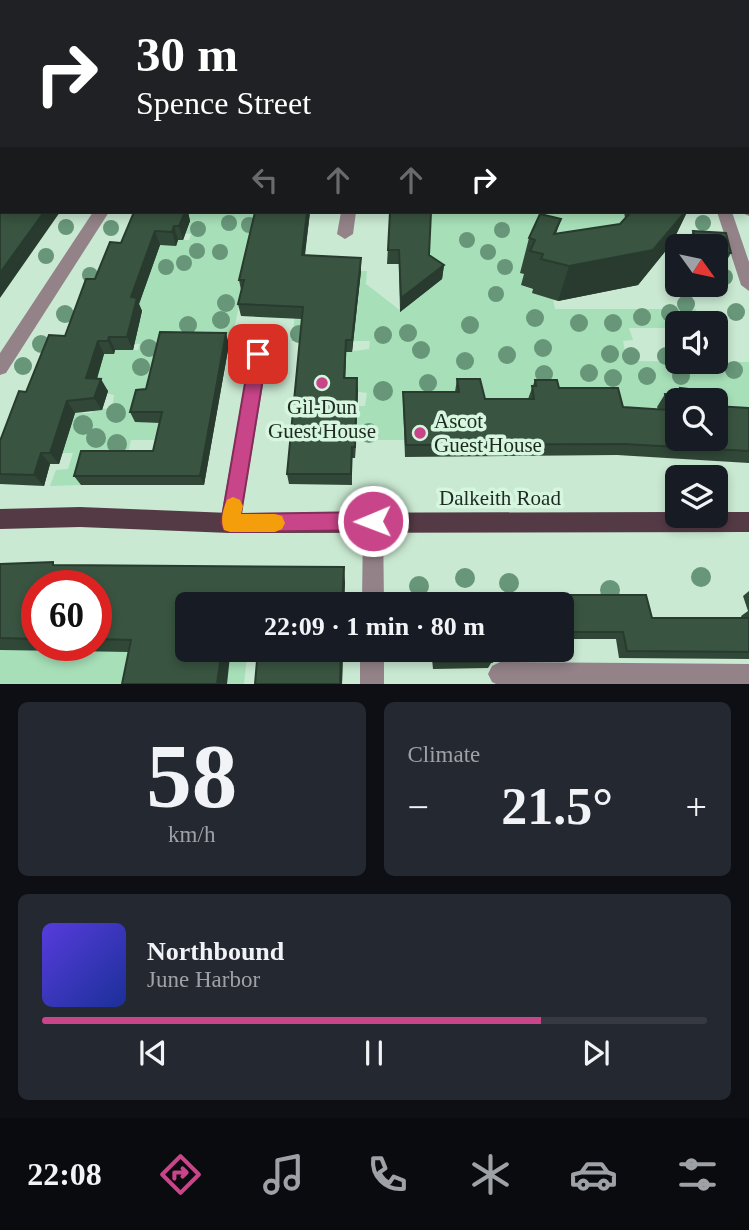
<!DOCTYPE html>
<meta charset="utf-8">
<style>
body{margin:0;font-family:Georgia,serif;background:#242831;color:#f1f3f6;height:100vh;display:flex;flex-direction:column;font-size:26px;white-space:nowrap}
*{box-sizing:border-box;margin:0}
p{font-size:23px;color:#9ea1a6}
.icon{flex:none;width:38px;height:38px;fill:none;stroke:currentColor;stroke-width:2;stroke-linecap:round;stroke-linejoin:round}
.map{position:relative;height:684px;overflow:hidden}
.panel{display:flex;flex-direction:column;gap:18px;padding:18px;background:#0d0f14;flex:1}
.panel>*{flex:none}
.top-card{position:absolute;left:0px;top:0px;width:749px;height:214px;box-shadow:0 4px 10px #0003;background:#202124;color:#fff;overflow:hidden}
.needle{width:46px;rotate:123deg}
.tools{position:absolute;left:665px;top:234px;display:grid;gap:14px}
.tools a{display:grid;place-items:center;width:63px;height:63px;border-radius:10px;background:#171b24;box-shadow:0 4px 10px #0003;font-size:35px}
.speed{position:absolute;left:21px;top:570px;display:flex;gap:14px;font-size:35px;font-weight:700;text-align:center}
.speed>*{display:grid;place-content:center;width:91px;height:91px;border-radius:50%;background:#171b24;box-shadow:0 4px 10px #0003;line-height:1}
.speed .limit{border:10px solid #d22;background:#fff;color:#111}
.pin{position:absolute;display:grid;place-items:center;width:60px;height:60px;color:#fff;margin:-30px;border-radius:14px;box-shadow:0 4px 10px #0006}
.me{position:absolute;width:77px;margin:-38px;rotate:269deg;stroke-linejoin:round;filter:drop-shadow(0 0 5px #0008)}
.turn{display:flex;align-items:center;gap:24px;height:147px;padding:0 21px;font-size:32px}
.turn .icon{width:91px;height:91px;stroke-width:2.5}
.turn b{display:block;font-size:49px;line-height:60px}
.lanes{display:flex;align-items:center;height:66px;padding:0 21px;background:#0003;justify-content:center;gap:35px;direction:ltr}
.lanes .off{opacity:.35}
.big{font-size:52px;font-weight:800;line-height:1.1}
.panel .widget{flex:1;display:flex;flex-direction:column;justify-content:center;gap:10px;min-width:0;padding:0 24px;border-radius:10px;background:#242831}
.panel .dial{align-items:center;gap:0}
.dial b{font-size:91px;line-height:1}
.song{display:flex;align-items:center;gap:21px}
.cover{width:84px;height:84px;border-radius:10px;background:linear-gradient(135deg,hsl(250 70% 55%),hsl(230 70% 35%))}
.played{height:7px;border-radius:4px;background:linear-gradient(90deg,#c94589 75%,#363941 75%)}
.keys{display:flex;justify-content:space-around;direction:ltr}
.heat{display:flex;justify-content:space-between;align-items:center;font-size:38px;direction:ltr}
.panel .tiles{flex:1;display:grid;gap:18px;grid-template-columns:1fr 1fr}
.widget:last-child{grid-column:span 2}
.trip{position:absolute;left:175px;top:592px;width:399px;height:70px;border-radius:10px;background:#171b24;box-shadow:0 4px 10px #0003;font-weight:800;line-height:70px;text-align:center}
.dock{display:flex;height:112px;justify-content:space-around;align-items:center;background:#090b0e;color:#9ea1a6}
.dock .icon{width:49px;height:49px}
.dock .current{color:#c94589}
.dock b{font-size:32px;color:#f1f3f6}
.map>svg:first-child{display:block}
.green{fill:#a7e0b8}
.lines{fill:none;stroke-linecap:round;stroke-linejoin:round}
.minor{fill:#938389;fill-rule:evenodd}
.major{fill:#543a45;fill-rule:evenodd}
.tree{fill:#689679}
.wall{fill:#314838;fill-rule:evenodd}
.shaded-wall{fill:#283b2e}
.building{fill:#395441;stroke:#283b2e;stroke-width:2}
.route{fill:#c94589;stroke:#832d59;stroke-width:2}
.slow{fill:#f59e0b}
.poi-dot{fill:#c94589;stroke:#d6f6df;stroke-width:2.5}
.labels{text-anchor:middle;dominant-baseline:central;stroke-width:7;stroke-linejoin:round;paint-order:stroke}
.poi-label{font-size:21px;fill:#1e2a21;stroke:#d6f6df}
.street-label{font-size:21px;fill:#1e2a21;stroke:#d6f6df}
</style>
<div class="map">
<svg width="749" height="684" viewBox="0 0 749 684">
<rect width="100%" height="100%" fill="#c9e9d2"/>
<path class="green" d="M188,212H261L301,251H306L305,261L242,292L231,343L213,344L136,422L172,423L168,440H131L126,461H88L81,485L50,486L56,470L68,469L73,453H62L75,413H92L93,410L112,408L114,395L93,391L104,354H114L115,350H138L140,344L96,343L140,320L143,311H136L150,244L176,245L178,240H189L191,234L180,233L182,229H188L190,222L185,221Z
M430,212H624L629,235L606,259L526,275L522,285L553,299L555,309H696L699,324H677V328H629L633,340L623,341L627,361L749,362V421L716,419V401H677L660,419L532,399H403L404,440H344L357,406H365L367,393L345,390L346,352L369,349L370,341H291L303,268L357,311L361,271H367L366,284L401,311L400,249Z
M50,649V652H144L138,684H0V650Z
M226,656L247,657L244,684H227Z"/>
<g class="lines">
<path class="minor" d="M259,0H271L258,2Z
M648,0H660V2H648Z
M2,95V103L0,104V96Z
M747,206H749V216L740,212H747Z
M93,212H109L6,373L0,375V353Z
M341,212H356L353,234L345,239L337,234Z
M717,212H732L749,262V291L741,285Z
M259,347L265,349L268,354L240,523L237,530L230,533L223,530L220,523L250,354L253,349Z
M373,511L380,514L383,521L384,604H362L363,521L366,514Z
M360,649H384V684H360Z
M500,662L749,664V684H496L492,682L488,674L492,666Z"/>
<path class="major" d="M80,507L230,513L677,512V516H716V512H749V532L230,533L80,527L0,529V509Z"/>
</g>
<g class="tree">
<circle cx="229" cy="223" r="8"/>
<circle cx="703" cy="223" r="8"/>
<circle cx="249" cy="225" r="8"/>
<circle cx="66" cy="227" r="8"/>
<circle cx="111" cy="228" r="8"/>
<circle cx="198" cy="229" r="8"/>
<circle cx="502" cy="230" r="8"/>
<circle cx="467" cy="240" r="8"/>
<circle cx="197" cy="251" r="8"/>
<circle cx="220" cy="252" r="8"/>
<circle cx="488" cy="252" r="8"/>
<circle cx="46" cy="256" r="8"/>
<circle cx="184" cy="263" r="8"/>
<circle cx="166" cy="267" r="8"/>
<circle cx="505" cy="267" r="8"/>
<circle cx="90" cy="275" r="8"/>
<circle cx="725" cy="277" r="8"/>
<circle cx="496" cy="294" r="8"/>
<circle cx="226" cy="303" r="9"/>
<circle cx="686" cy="304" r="9"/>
<circle cx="736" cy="312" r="9"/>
<circle cx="670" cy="313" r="9"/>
<circle cx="65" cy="314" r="9"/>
<circle cx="642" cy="317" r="9"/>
<circle cx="535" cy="318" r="9"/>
<circle cx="221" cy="320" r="9"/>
<circle cx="579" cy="323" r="9"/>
<circle cx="613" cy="323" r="9"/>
<circle cx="188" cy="325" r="9"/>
<circle cx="470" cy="325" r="9"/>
<circle cx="408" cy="333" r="9"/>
<circle cx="299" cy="334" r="9"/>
<circle cx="383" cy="335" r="9"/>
<circle cx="265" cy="341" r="9"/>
<circle cx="41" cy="344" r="9"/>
<circle cx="246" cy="345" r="9"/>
<circle cx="149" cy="348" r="9"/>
<circle cx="543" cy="348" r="9"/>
<circle cx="421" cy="350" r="9"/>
<circle cx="610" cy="354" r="9"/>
<circle cx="507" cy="355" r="9"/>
<circle cx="631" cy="356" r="9"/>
<circle cx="666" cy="356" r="9"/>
<circle cx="465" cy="361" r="9"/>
<circle cx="23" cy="366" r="9"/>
<circle cx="141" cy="367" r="9"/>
<circle cx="734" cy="370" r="9"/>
<circle cx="589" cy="373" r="9"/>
<circle cx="544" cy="374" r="9"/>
<circle cx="647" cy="376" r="9"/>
<circle cx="681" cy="376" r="9"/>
<circle cx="613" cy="378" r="9"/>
<circle cx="428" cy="383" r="9"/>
<circle cx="383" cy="391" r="10"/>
<circle cx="116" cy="413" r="10"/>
<circle cx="83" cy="425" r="10"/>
<circle cx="369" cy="433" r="10"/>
<circle cx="96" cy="438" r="10"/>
<circle cx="117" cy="444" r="10"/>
<circle cx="701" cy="577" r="10"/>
<circle cx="465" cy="578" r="10"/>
<circle cx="509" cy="583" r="10"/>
<circle cx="419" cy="586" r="10"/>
<circle cx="610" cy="590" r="10"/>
</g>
<path class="wall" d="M723,0H749V58L747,55V2H723Z
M747,63H749V122H747Z
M188,212L190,221L183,240H178L176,246L160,245L139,304L142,311L133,350H115L114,354H104L97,379L108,391L102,410L75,413L59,464H50L44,486L0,484V441L26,392L65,336L95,279L121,243Z
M255,212H310L305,255L361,258V271L352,352H346L345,378L358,390L355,458H352V485L289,484L287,474L302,319L241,316L238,304L241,290L239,280Z
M390,212L429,255L444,265L442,279L400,312L399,264H387Z
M624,212H687L672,243L638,285L558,301L532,293L533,289L521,285L524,274L520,273L529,238L561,219L556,234L620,224L625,218Z
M693,231L731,253L723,267H716V247H686Z
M229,344L204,485H81L74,476L153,451L160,423L135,422L130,412L146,389Z
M457,379L485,399H528L535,380L623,407L658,409L657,407L665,394L676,395L680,388L704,391L677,439L749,408V463L617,455L405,457L403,404V392H455Z
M0,564L56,565L345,582L344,604H187V649H343L342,684L258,657L129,652L0,650ZM37,586H96V646H37Z
M749,591V659L619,658L616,639H562V604L532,603L537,595L652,618H742L741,616L748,611L743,596Z
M431,649H494L495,657L488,668L433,669Z"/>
<path class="shaded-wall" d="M108,0H125L123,2H105Z
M219,0H232V1L218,2Z
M2,54V74L0,76V56Z
M44,212H60L0,298V273Z
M182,212H188L190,221L183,240L179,226Z
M307,212H310L303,268L302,255Z
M685,212H687L672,243L638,285L558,301L569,266Z
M174,226L178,240L176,246L172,232Z
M155,231L160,245L139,304L142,311L133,350L127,337L131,297Z
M361,258V271L352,352V340Z
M444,265L442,279L400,312L401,298Z
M226,333L229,344L204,485L200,476Z
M109,337L115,350L114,354L108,341Z
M346,340V352L345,390L344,378Z
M98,341L104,354L93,391L86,378Z
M357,378L358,390L355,458V447Z
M101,379L108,391L102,410L94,398Z
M67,401L75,413L59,464L50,453Z
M41,453L50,464L44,486L34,475Z
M344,567L345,582L344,604H342Z
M222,649H226L230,656L227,684H217Z
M341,649H343L342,684H340Z"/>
<path class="building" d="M0,0H108L105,2H2V54L0,56Z
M182,0H219L218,2H180Z
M320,0H340L339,2H320Z
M386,0H632V2H386Z
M735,0H749V31L747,27V2H735Z
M747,63H749V101H747Z
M2,191V209L0,208V193Z
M2,212H44L0,273V215Z
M134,212H185L179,226H174L172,232L155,231L131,297L137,298L127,337H109L108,341H98L86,378L101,379L94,398L67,401L50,453H41L34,475L0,474V441L19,391L26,392L49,335L65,336L86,279H95L110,242L121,243Z
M255,212H307L302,255L361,258L352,340H346L344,378H357L355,447H352L351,474H287L303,307L238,304L244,280H239Z
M390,212H431L429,255L444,265L401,298L399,250H388Z
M631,212H685L653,250L569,266L541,259L543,254L530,251L535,240L529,238L540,214L561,219L554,234L620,224Z
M693,231L726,233L731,253L716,252V247H697Z
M160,332L226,333L200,476H74L81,451H153L162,412H130L136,390L146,389Z
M457,379H480L485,399H534L532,386H536L535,380H557L559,388H618L623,407L668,410L665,394L681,395L680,388L704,391L706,401H677V439H716V406L749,408V451L624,444L406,445L403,392H459Z
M53,562V565L344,567L342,604H187V649H222L217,684H122L131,640L96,639V586H37V639L0,638V564Z
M537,595H646L652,618H749V652L627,651L623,632H562V604H538Z
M431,597H489L490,604H431Z
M258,649H341L340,684H255Z
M434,649H494L495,657L492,662H434Z"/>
<path class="route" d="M258,348L264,350L267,354L241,514L373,512L380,515L383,521L380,528L373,530L230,532L224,530L221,523L250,354L253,350Z"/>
<path class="slow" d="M233,497L240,500L243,506L241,514H275L282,516L285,523L282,529L275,532H230L224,530C220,520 223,509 227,500Z"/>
<g class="poi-dot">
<circle cx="322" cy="383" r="7"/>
<circle cx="420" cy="433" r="7"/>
</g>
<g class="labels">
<g class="poi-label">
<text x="322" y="407">Gil-Dun<tspan x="322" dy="24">Guest House</tspan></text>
<text x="434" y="421" text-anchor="start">Ascot<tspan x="434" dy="24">Guest House</tspan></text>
</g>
<g class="street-label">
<text x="500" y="498">Dalkeith Road</text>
</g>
</g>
</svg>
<div class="tools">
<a><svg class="needle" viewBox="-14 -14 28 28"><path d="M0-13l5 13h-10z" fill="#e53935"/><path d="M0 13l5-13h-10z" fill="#9ea1a6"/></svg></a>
<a><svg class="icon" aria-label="sound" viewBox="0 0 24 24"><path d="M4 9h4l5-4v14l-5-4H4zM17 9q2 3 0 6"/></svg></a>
<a><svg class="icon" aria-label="search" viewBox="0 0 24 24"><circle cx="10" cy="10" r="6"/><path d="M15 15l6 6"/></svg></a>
<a><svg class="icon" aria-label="layers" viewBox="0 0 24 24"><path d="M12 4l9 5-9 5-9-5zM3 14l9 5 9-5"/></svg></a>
</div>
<div class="speed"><div class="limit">60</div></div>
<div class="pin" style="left:258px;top:354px;background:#d93025"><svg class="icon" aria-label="arrive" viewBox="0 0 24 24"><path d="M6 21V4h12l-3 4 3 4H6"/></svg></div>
<svg class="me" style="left:373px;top:521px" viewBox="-20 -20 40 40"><circle r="17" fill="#c94589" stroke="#fff" stroke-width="3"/><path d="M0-11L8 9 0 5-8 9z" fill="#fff"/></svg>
<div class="trip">22:09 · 1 min · 80 m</div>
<div class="top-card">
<div class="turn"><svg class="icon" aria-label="right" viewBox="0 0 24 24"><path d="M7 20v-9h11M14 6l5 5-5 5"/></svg><div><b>30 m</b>Spence Street</div></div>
<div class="lanes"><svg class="icon off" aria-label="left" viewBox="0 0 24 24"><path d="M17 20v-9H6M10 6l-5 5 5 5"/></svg><svg class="icon off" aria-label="ahead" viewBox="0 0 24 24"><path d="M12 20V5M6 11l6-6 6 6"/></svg><svg class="icon off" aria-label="ahead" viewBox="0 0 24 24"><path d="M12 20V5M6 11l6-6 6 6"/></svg><svg class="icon" aria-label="right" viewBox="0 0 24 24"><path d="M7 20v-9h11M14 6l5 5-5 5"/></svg></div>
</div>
</div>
<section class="panel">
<div class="tiles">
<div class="widget dial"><b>58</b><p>km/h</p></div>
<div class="widget"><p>Climate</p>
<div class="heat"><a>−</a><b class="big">21.5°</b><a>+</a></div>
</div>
<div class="widget">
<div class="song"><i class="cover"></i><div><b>Northbound</b><p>June Harbor</p></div></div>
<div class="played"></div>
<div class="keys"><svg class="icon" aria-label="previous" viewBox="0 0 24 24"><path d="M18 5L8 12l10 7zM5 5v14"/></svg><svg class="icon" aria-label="pause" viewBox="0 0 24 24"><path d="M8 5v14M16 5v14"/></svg><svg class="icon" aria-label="next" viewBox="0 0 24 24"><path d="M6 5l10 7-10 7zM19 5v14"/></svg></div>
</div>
</div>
</section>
<nav class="dock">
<b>22:08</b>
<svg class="icon current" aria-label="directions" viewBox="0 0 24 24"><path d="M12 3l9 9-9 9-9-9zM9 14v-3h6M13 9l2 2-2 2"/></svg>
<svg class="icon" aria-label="music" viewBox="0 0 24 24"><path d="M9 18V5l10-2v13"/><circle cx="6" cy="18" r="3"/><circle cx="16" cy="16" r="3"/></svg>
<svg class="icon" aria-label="phone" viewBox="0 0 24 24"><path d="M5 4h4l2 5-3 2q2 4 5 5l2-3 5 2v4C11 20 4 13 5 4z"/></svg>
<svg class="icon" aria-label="climate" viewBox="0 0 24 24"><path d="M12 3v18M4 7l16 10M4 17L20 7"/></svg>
<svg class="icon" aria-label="car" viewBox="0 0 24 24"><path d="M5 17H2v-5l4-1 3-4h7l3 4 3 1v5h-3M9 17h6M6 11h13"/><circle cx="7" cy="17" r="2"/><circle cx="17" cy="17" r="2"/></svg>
<svg class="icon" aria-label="filters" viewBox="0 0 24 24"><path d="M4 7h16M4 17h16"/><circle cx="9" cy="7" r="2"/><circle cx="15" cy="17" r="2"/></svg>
</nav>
